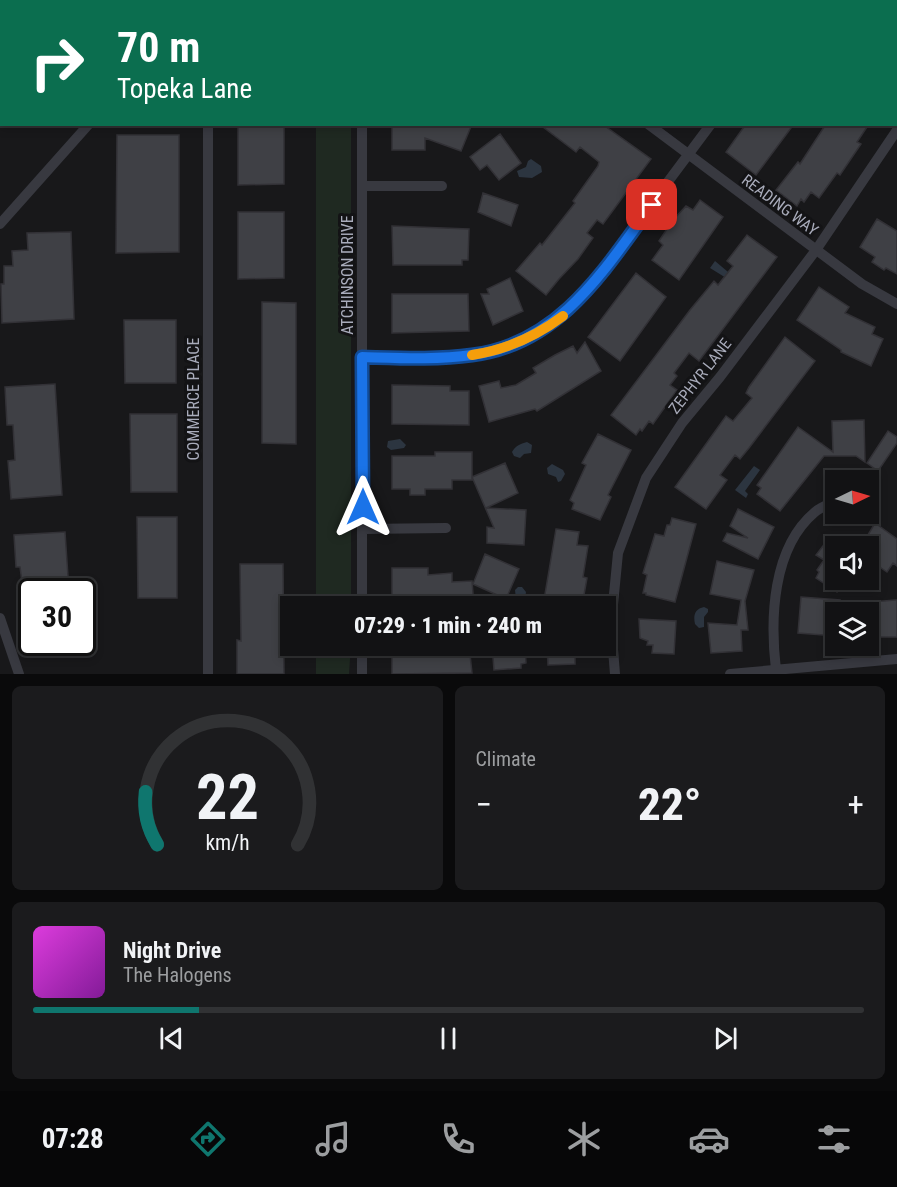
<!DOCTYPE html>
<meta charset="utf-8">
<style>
body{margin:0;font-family:"Roboto Condensed",sans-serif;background:#1b1b1d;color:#f1f3f6;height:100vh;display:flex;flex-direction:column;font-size:22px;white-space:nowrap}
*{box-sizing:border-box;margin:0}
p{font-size:20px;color:#9c9ea0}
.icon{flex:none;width:33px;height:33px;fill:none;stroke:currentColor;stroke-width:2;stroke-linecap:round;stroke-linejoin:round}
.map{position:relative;height:674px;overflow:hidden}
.details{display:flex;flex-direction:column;gap:12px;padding:12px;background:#0a0a0b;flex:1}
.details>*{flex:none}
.top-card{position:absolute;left:0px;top:0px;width:897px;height:126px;box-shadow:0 3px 9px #0003,0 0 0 2px #313234;background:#0b6e4f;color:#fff;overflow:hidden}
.needle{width:39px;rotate:85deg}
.tools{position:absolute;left:825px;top:470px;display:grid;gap:12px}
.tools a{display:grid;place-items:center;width:54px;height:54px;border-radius:0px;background:#121214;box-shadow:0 3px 9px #0003,0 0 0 2px #313234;font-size:30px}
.speed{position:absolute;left:18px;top:578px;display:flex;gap:12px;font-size:30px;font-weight:700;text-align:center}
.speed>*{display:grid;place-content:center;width:78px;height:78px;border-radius:50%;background:#121214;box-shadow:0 3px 9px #0003,0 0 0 2px #313234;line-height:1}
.speed .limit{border:3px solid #111;border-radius:9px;background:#fff;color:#111}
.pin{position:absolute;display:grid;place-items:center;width:51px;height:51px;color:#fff;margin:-26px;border-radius:12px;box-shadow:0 3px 9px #0006}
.me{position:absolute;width:66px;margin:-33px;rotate:0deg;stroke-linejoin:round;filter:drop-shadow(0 0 4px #0008)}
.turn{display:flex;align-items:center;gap:21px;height:126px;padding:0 18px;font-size:27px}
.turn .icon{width:78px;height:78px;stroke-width:2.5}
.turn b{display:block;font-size:42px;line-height:51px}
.big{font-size:45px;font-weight:800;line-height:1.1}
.details .tile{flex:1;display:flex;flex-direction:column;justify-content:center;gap:9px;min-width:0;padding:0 21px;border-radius:9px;background:#1b1b1d}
.details .dial{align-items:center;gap:0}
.dial svg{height:156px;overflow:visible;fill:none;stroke:#313234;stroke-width:7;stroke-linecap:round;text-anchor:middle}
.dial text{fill:#f1f3f6;stroke:none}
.song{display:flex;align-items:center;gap:18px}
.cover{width:72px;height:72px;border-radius:9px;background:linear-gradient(135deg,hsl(300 70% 55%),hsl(290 70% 35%))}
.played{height:6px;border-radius:3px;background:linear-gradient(90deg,#0f766e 20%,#313234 20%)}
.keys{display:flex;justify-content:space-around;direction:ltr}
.heat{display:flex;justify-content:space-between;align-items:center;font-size:33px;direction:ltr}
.details .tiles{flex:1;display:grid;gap:12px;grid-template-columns:1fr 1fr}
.tile:last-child{grid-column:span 2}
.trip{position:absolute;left:280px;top:596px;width:336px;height:60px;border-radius:0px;background:#121214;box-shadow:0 3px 9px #0003,0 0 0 2px #313234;font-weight:800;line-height:60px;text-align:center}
.menu{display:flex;height:96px;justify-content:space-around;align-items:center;background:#070708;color:#9c9ea0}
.menu .icon{width:42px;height:42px}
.menu .on{color:#0f766e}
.menu b{font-size:27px;color:#f1f3f6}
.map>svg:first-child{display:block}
.green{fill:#1f2921}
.water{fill:#2c3540}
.building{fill:#3f4045;stroke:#323136;stroke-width:1.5}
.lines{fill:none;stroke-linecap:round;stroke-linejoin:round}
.minor{stroke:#383940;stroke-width:10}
.route-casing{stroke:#114b97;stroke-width:15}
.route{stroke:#1a73e8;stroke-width:10}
.slow{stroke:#f59e0b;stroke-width:10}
.labels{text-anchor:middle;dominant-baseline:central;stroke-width:6;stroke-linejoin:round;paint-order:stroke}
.street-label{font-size:16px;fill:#a9acbb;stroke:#131315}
</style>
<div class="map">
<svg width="897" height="674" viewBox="0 0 897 674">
<rect width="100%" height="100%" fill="#18181a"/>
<path class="green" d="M316,125H351V606H316Z
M316,645H351L349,674H316Z"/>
<path class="water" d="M531,159L541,166L542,172L532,178L519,177L517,171L526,167L528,161Z
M715,261L734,277L731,281L710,268Z
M400,439L406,445L404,448L391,450L387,447L388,441Z
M527,442L532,445L531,453L524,454L520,458L514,456L512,452C515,446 520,444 527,442Z
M552,464L563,470L565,474L561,481L558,482L556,477L548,474L547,468Z
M754,466L760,470L745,491L748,494L746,498L735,490Z
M518,587H522L526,592L524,606H510L511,602L516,599L515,590Z
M704,607L708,609V612L704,617V627L699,628L695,624C693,615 695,609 704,607Z"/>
<path class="building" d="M238,124H284V184L238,185Z
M392,124H472L461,151L425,138V150H392Z
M539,124H602L651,159L603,224L597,220L587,233L593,238L578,259L559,279L546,295L516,271L540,243L542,245L575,203L573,201L598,166L599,162L580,147L576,152Z
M746,124H794L756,175L726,152Z
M826,124H869L857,142L861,144L840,175L837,173L819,198L811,192L804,202L801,199L797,206L776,190L798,162L800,164Z
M500,134L521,163L499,180L487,165L480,170L470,157Z
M117,135H179V252L116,253Z
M483,193L518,205L511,226L478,212Z
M700,200L723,217L679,280L652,260L663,245L659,241L673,220L686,206L693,210Z
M238,212H284V278L238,279Z
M877,219L897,231V274L886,268L884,270L872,262L875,257L860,247Z
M392,226L469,229L468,260H462V265H393Z
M71,232L74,319L2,323L1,284H4V266H13L12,251L28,250L27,233Z
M747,235L777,257L699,361L689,353L674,373L677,376L670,385L677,390L653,424L649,421L642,431L640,429L636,435L611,415L690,310L714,281L718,285L733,266L727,261Z
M636,273L666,297L620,361L588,337Z
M510,278L523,311L493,325L481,294H489L487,289Z
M819,287L849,307L845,313L875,327L872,334L883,339L871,366L841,352V350L797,320Z
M392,294H468L469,331L392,333Z
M262,302L296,303V444L262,443Z
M124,320H176V383H125Z
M785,337L815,361L749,448L740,459L735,455L720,475L727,480L706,509L675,487L726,416L733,421L752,398L746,393L749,387Z
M585,342L601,371L537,411L535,409L489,422L479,386L499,381L501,388L516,385L536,373L533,368L555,355L573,346L577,353Z
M55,384L62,495L11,499L8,461L15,460L13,425H7L5,387Z
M392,385L450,386V391H469V425L392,424Z
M130,414H177V492H131Z
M864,420L865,462L856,456H824L780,511L757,494L761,488L757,485L798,427L833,452L832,421Z
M888,431L897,437V443L878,471L867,463Z
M598,434L631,450L608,495L611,497L600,520L572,509L574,503L570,500L586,465L582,463Z
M435,452H472V477L505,463L518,493L486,508L526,510L524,545L487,543V527L494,528L472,477V480H452V489H425V495H410V489H392V456H435Z
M738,509L774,527L758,559L723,541L727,533L748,538L730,526Z
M137,517H177V598H138Z
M672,518L696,524L675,602L646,595V593H643L647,575L643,573L655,534L664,536L667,525H670Z
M875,523L897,539V566L893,563L887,572L868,559L875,550L865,540Z
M556,529L579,532L577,545L588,546L583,577L587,578L582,606H543Z
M65,532L69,591H27L26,581L22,582L20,567H16L14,535Z
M826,542L833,546L836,542V579H845L837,592L816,578L819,572L817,570L824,560L816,555Z
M485,554L519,569L506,599L473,584Z
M717,561L754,570L745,601L748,630H741L742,651L711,653L708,623L737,625L741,600L710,594Z
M240,564H283L284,674H237V640L241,641Z
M392,568H428V575L452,573V582L472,581L474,606H392Z
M801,597L840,600L839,612H836V636L798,633Z
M895,600H897V637H870L868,608H873V602Z
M639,619L676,621L674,654L652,653L653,645H647L648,641L640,638Z
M392,645H469L472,673L392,674Z
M492,645H525L526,663L521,664V668L494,670Z
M547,645H572V649H575V664L548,665Z"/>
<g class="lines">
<path class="minor" d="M363,0V2
M209,2V0
M782,2V0
M362,124V606
M648,124L862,284L897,304
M362,186H442
M0,224L89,124
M362,357L444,358L473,355L495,351L523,341L549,326L582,297L711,124
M363,529L446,528
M0,618L19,674
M776,670C770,619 772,548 815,512C821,507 829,504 836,501
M208,674V124
M362,674V645
M615,674L611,625L618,553L646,478L682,423L720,377L816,250L897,130
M730,674L897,659"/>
</g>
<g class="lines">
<defs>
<path id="route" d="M363,507L362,357C399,358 436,360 472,355C560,344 604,270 652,205"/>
</defs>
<use href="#route" class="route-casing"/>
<use href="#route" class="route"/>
<path class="slow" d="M472,355C506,350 535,337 563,316"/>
</g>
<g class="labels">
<g class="street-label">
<text transform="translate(780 205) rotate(37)">READING WAY</text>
<text transform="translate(347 275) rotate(-90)">ATCHINSON DRIVE</text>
<text transform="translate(700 376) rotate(-52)">ZEPHYR LANE</text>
<text transform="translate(193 399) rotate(-90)">COMMERCE PLACE</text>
</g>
</g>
</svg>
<div class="tools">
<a><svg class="needle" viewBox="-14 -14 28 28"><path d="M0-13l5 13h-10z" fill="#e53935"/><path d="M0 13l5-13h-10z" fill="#9c9ea0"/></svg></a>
<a><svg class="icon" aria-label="sound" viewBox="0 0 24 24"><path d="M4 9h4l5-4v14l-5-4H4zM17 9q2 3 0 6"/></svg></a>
<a><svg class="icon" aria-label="layers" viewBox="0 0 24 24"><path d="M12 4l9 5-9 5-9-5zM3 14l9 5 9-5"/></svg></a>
</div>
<div class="speed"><div class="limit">30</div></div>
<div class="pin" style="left:652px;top:205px;background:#d93025"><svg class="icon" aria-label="arrive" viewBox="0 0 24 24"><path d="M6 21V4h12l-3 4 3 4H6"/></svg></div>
<svg class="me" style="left:363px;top:507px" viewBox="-20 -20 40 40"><path d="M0-17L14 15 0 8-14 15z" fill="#1a73e8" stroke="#fff" stroke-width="4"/></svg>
<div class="trip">07:29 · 1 min · 240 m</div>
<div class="top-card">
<div class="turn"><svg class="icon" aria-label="right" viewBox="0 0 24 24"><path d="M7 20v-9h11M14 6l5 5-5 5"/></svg><div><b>70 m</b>Topeka Lane</div></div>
</div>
</div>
<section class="details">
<div class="tiles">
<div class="tile dial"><svg viewBox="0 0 100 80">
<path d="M14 69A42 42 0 1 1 86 69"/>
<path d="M14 69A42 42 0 0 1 8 42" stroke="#0f766e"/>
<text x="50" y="56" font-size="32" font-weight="700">22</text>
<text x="50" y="72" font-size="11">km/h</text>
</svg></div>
<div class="tile"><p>Climate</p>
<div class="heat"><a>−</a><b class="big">22°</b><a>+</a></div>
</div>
<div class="tile">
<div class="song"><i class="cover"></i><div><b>Night Drive</b><p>The Halogens</p></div></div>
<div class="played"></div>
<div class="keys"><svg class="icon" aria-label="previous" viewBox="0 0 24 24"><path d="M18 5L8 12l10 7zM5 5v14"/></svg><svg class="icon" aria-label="pause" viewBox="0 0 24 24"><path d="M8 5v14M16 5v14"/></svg><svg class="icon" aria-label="next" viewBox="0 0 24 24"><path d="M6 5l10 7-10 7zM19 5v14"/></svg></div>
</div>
</div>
</section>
<nav class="menu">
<b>07:28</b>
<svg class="icon on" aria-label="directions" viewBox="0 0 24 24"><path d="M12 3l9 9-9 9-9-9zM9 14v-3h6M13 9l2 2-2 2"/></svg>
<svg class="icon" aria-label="music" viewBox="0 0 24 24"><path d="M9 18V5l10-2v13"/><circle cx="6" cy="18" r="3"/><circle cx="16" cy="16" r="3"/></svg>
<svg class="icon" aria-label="phone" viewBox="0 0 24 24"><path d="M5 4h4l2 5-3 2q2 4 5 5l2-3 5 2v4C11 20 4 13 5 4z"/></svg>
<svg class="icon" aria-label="climate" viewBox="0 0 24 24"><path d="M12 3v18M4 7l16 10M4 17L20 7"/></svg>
<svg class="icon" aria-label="car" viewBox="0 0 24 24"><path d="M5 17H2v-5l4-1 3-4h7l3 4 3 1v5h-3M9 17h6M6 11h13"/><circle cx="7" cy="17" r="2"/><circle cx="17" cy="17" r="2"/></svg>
<svg class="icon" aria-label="filters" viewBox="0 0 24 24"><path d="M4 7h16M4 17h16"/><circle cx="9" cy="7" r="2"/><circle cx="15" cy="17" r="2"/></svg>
</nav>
